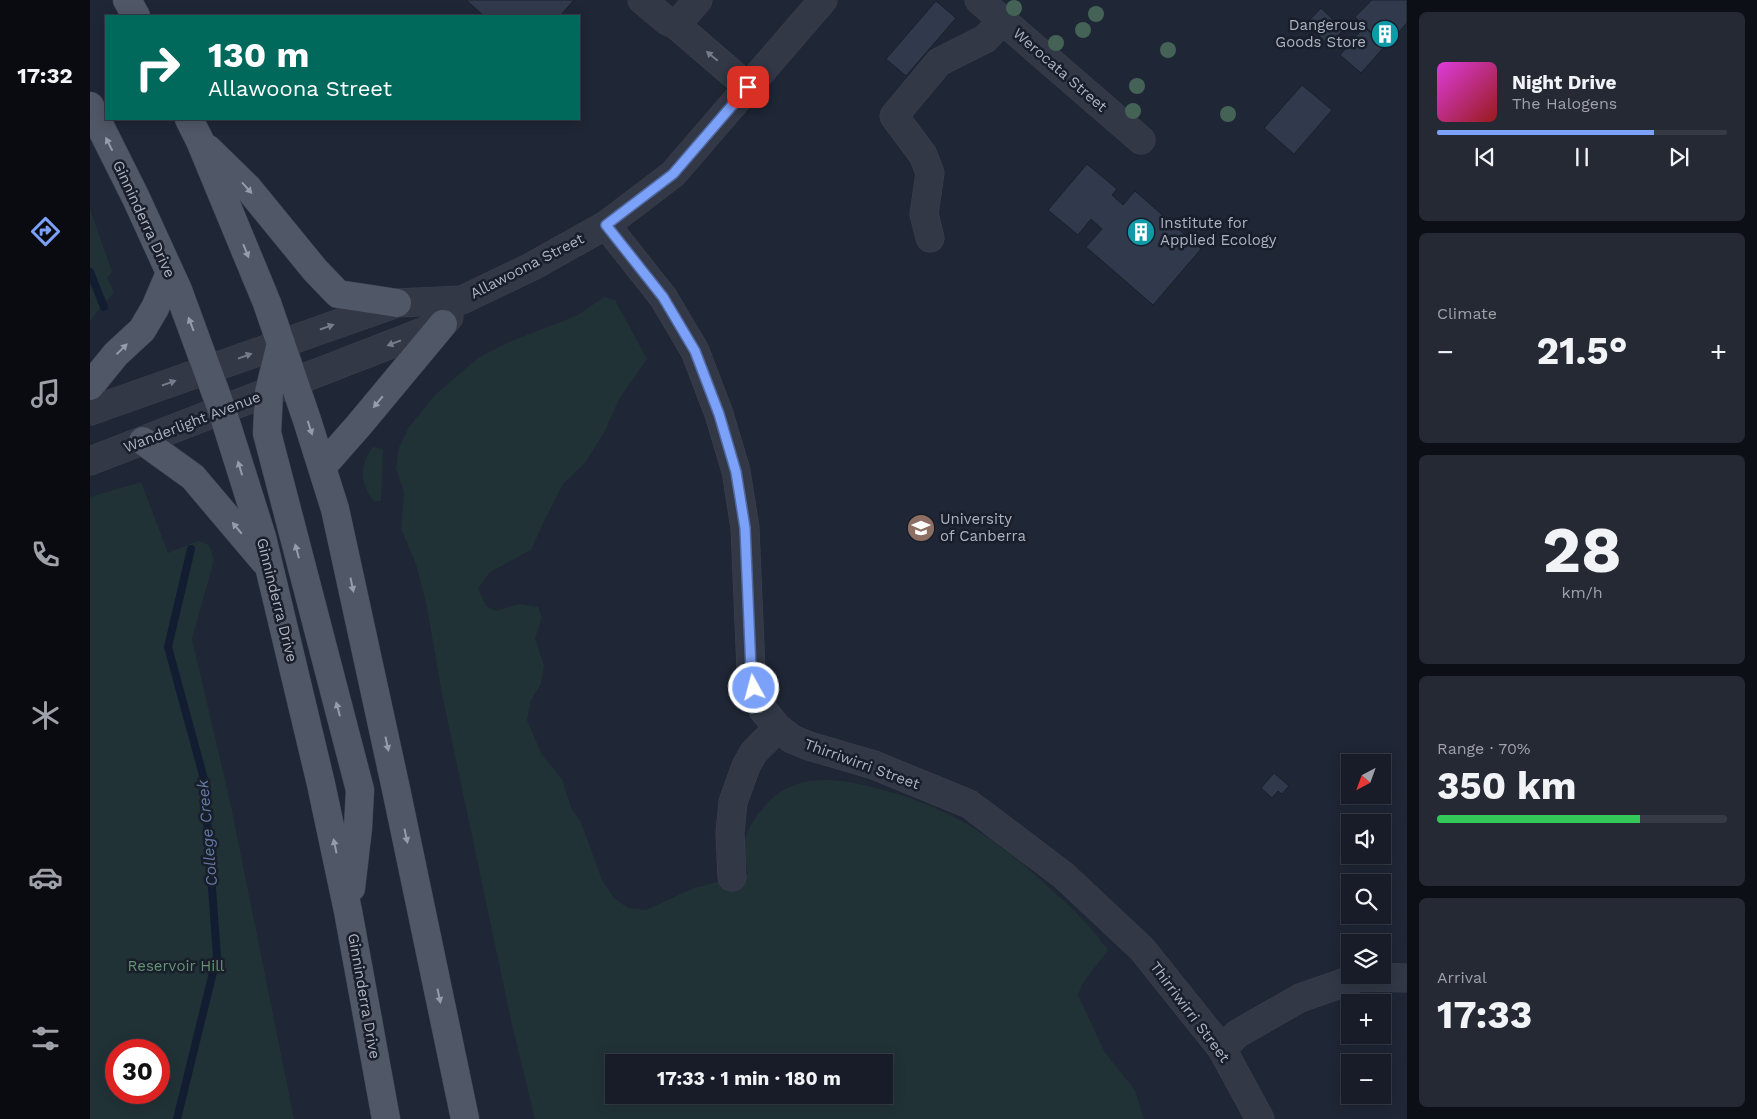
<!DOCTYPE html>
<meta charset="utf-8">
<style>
body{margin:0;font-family:"Work Sans",sans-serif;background:#242934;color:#f1f3f6;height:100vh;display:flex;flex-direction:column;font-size:19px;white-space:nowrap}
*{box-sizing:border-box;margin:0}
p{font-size:16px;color:#9ea1a8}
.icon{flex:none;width:28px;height:28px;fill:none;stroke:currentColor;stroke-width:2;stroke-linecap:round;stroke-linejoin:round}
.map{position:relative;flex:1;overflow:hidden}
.panel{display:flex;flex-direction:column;gap:12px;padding:12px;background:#0d0f16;width:350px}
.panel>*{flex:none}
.guide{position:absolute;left:15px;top:15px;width:475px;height:105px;border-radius:0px;box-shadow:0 2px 12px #0003,0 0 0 1px #363a45;background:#00695c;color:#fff;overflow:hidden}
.needle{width:32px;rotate:221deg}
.fabs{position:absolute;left:1251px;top:754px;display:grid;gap:10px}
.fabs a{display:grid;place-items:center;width:50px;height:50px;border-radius:0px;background:#171c28;box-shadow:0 2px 12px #0003,0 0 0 1px #363a45;font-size:25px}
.speed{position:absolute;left:15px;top:1039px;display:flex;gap:10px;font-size:25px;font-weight:700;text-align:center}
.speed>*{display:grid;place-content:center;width:65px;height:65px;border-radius:50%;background:#171c28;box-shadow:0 2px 12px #0003,0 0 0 1px #363a45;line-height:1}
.speed .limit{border:8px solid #d22;background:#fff;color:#111}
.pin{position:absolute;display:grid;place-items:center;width:42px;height:42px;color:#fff;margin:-21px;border-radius:10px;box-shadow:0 2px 8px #0006}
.me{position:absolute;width:55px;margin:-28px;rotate:353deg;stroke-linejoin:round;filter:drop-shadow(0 0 4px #0008)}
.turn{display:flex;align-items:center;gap:18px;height:105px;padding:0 20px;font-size:22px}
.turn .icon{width:65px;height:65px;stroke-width:2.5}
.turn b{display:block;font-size:35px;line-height:42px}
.big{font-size:38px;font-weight:700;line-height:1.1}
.panel .tile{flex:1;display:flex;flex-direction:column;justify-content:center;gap:8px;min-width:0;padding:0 18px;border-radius:8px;background:#242934}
.panel .dial{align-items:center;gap:0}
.dial b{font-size:65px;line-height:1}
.song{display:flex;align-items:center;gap:15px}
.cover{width:60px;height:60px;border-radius:8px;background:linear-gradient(135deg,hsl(300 70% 55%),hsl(0 70% 35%))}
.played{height:5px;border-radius:2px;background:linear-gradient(90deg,#7ca1f8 75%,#363a45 75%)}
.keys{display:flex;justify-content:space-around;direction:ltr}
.heat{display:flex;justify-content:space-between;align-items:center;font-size:28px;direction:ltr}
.charge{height:8px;border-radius:4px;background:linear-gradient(90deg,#34c759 70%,#363a45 0)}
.trip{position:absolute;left:515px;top:1054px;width:288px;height:50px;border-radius:0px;background:#171c28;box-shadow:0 2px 12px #0003,0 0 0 1px #363a45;font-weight:700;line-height:50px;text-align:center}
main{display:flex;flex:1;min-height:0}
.tabs{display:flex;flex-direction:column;width:90px;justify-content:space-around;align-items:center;background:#090b10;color:#9ea1a8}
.tabs .icon{width:35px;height:35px}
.tabs .active{color:#7ca1f8}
.tabs b{font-size:22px;color:#f1f3f6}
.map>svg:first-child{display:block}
.green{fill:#213236;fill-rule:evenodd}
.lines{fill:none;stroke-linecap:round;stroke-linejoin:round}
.stream{stroke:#131d32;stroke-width:8}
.building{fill:#313a4c;stroke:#1a202c}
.minor-casing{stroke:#3c424f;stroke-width:29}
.major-casing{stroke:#3c424f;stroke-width:29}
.minor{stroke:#323846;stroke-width:28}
.major{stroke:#505766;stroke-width:28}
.tree{fill:#456257}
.oneway{fill:#757c8b}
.oneway2{fill:#959cac}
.route-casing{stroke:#5169a1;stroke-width:12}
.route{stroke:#7ca1f8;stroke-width:9}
.labels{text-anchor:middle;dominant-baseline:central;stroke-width:5;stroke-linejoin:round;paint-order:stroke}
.poi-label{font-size:15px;fill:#acb3c3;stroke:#181e2a;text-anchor:start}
.street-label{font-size:15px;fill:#acb3c3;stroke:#181e2a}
.park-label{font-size:15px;fill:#649373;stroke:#181e2a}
.water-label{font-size:16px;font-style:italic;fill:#6479a3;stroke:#181e2a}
</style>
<main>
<nav class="tabs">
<b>17:32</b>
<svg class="icon active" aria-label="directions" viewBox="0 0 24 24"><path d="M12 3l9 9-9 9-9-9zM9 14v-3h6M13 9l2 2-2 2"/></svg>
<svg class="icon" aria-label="music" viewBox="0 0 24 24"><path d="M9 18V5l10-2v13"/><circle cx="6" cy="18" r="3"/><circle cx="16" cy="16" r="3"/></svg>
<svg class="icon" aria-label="phone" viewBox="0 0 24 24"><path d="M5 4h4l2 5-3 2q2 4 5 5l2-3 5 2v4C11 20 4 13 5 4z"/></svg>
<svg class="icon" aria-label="climate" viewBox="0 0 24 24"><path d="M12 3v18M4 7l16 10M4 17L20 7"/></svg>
<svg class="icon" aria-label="car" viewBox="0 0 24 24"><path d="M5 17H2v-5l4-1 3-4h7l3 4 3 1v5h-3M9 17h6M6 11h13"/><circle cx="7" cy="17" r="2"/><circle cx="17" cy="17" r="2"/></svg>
<svg class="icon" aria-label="filters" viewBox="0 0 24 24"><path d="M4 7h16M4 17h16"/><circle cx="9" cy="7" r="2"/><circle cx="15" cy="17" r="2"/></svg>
</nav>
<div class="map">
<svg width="1317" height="1119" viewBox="0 0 1317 1119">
<rect width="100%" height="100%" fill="#1f2635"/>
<path class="green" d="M0,209L22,272L17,278L24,292L0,321Z
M514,297L525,300L557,359L529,399L515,431L495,463L473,484L456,517L441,550L400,572L388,588L396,606L406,611L429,604L448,607L452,618L445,638L454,666L451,684L441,700L437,720L452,755L472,779L482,810L490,820L512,880L524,898L538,908L556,910L604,888L658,874C656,864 653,850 655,840C658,824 677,801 690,792C717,775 749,779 778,786C853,804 899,832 955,884C967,895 980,905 991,918C1001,928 1009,939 1018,950L992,984L988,995L1015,1053L1045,1090L1054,1119H445L421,1020L352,694L336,602L326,564L311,529L314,492L306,469L309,447L319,427L345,395L388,358L417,343L488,315ZM524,1062H794V1095H524Z
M283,447L293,449L291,501H284C270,484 269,465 283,447Z
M51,482L78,553L108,541L119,545L124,560L102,639L141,806L204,1119H0V497ZM26,1050H69V1092H26Z"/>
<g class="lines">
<path class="stream" d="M0,272L14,307
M87,1119L127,956L114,779L78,647L101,549"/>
</g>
<path class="building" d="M376,0H484L470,16H394Z
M1282,0H1317V23L1296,46L1265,17Z
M846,1L866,18L816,76L796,59Z
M1231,8L1253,30L1239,45L1216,24Z
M1274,27L1295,46L1271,73L1250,55Z
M1212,85L1242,110L1204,154L1174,128Z
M997,164L1027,189L1022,195L1033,205L1045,191L1111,249L1063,305L996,247L1012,229L1001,219L988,235L958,210Z
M1184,773L1199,786L1192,794L1188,791L1182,798L1171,788Z"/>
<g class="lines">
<defs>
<path id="minor" d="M552,0L577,21L586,25L658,87
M889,0L1051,140
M586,25L608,0
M516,225L573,297L605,351L629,414L646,471L655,528L661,670L664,688L673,710L688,728L702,739L719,746L784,765L879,804L973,875L1052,949L1132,1049L1170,1119
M840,238L834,214L840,173L833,155L804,116L849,62L895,39L913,20
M0,411L307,303L372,300L441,267L516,225L583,174L733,0
M0,461L353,324L359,317
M642,877L640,833L643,802L656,766L664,752L688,728
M1132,1049L1147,1034L1210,998L1270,977L1317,978"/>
<path id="major" d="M37,0L46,16
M0,106L46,198L88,290L132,410L172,537L231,784L258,911L296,1119
M99,119L110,141L177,303L217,420L245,509L306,789L375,1119
M118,149L158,188L225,270L248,294L307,303
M191,343L179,392L177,433L270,790L268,828L261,888
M0,386L26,354L52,330L65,308L80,273
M53,441L103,477L174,561
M232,467L269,425L353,324"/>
</defs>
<use href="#minor" class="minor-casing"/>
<use href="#major" class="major-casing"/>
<use href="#minor" class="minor"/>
<use href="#major" class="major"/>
</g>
<g class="tree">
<circle cx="924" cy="8" r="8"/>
<circle cx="1006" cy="14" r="8"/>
<circle cx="993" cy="30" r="8"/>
<circle cx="966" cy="43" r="8"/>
<circle cx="1078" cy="50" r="8"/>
<circle cx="1047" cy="86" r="8"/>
<circle cx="1043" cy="111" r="8"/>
<circle cx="1138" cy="114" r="8"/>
</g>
<defs><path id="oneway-solid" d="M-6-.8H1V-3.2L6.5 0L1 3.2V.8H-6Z" transform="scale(1.25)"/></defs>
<g class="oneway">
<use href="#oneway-solid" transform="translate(622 56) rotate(-140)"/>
<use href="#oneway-solid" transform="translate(237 327) rotate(-19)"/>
<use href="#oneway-solid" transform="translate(304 343) rotate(159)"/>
<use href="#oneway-solid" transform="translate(155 356) rotate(-20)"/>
<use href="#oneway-solid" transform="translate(79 383) rotate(-19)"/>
</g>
<g class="oneway2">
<use href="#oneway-solid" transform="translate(19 144) rotate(-117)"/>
<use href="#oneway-solid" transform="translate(157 188) rotate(48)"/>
<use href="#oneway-solid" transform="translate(156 251) rotate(68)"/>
<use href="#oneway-solid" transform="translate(101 324) rotate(-111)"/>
<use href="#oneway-solid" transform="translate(32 349) rotate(-44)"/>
<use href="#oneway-solid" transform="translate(288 402) rotate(130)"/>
<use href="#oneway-solid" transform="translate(220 428) rotate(72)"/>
<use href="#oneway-solid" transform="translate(150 468) rotate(-107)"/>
<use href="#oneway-solid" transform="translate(147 528) rotate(-130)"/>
<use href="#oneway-solid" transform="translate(207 551) rotate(-105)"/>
<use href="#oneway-solid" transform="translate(262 585) rotate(78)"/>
<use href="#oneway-solid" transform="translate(248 709) rotate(-105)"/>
<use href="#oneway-solid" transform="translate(297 744) rotate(78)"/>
<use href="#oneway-solid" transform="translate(316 836) rotate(78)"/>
<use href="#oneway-solid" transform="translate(245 846) rotate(-102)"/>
<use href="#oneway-solid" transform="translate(349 996) rotate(78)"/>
</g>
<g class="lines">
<defs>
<path id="route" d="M658,87L583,174L516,225L573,297L605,351L629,414L646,472L655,528L661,670L664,688"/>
</defs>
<use href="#route" class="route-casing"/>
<use href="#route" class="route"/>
</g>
<defs>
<symbol id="building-disc" viewBox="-11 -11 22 22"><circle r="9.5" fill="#0f9aa8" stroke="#181e2a"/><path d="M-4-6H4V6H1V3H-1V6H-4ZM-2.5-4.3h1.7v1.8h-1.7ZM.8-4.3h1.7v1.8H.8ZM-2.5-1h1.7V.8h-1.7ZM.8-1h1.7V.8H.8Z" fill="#fff"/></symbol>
<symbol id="university-disc" viewBox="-11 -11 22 22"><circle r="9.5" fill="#8d6e63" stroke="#181e2a"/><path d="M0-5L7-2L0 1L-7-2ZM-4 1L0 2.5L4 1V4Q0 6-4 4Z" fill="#fff"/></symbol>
</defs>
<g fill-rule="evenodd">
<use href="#building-disc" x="1279" y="18" width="32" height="32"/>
<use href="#building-disc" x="1035" y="216" width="32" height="32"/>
<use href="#university-disc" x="815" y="512" width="32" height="32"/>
</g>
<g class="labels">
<g class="poi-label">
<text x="1276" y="25" text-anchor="end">Dangerous<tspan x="1276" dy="17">Goods Store</tspan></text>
<text x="1070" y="223">Institute for<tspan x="1070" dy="17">Applied Ecology</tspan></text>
<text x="850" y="519">University<tspan x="850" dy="17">of Canberra</tspan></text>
</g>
<g class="street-label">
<text transform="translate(970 70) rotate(41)">Werocata Street</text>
<text transform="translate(54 219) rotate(65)">Ginninderra Drive</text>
<text transform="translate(437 266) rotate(-27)">Allawoona Street</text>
<text transform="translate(102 422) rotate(-21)">Wanderlight Avenue</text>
<text transform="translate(187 600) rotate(76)">Ginninderra Drive</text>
<text transform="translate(772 764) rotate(20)">Thirriwirri Street</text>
<text transform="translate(274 996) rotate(80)">Ginninderra Drive</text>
<text transform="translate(1100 1012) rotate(53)">Thirriwirri Street</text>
</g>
<g class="park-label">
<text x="86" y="966">Reservoir Hill</text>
</g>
<g class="water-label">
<text transform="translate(117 833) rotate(-95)">College Creek</text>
</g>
</g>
</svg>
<div class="fabs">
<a><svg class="needle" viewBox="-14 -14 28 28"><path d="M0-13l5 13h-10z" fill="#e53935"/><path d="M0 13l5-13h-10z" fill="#9ea1a8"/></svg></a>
<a><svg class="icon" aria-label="sound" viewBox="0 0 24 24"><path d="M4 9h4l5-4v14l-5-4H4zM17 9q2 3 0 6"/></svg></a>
<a><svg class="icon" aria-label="search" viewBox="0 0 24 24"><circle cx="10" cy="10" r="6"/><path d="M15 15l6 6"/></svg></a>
<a><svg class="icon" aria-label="layers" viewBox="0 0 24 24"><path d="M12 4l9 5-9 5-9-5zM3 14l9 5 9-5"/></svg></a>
<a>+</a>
<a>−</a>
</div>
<div class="speed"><div class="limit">30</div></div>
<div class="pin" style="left:658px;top:87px;background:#d93025"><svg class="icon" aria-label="arrive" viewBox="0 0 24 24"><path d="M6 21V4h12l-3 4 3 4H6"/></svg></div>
<svg class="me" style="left:664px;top:688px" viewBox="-20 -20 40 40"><circle r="17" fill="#7ca1f8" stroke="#fff" stroke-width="3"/><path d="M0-11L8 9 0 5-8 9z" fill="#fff"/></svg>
<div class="trip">17:33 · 1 min · 180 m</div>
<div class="guide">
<div class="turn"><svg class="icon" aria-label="right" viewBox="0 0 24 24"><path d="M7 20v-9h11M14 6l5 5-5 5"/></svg><div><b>130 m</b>Allawoona Street</div></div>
</div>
</div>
<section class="panel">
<div class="tile">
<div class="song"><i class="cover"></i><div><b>Night Drive</b><p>The Halogens</p></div></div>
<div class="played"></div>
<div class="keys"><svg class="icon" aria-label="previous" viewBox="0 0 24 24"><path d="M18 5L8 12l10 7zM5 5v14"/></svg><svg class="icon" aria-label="pause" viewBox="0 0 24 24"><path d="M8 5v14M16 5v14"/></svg><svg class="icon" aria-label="next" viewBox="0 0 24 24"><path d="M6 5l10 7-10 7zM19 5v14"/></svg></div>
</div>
<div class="tile"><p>Climate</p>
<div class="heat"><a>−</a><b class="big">21.5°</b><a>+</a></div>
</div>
<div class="tile dial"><b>28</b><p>km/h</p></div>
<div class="tile"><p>Range · 70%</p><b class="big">350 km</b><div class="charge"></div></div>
<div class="tile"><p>Arrival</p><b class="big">17:33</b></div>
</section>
</main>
